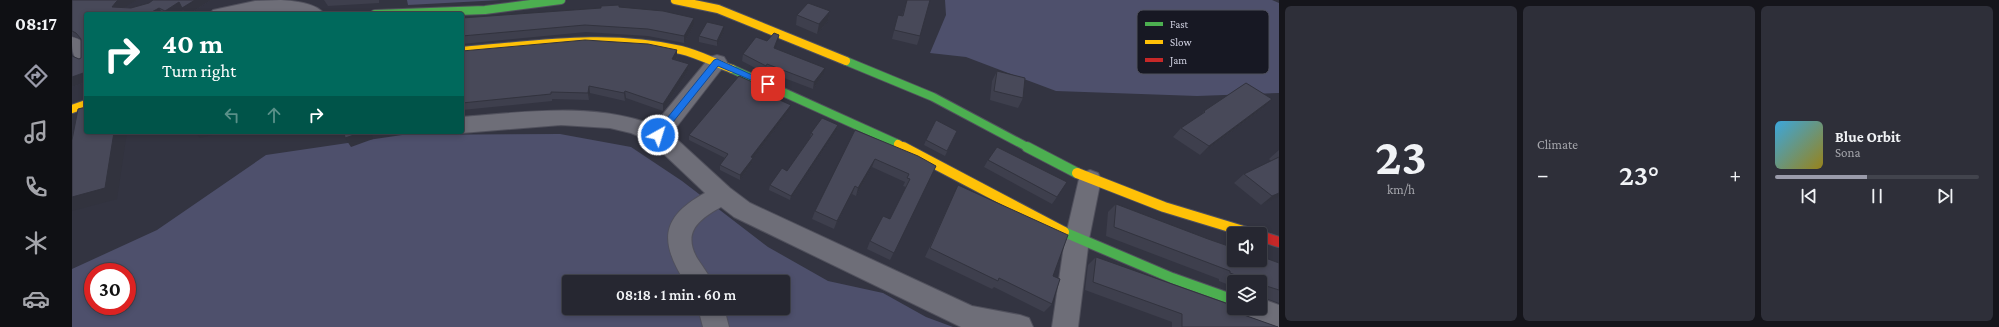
<!DOCTYPE html>
<meta charset="utf-8">
<style>
body{margin:0;font-family:"Crimson Pro",serif;background:#2e2f39;color:#f1f3f6;height:100vh;display:flex;flex-direction:column;font-size:15px;white-space:nowrap}
*{box-sizing:border-box;margin:0}
p{font-size:13px;color:#a4a5ab}
.icon{flex:none;width:22px;height:22px;fill:none;stroke:currentColor;stroke-width:2;stroke-linecap:round;stroke-linejoin:round}
.map{position:relative;flex:1;overflow:hidden}
.drawer{display:flex;flex-direction:column;gap:6px;padding:6px;background:#15151b;width:720px}
.drawer>*{flex:none}
.top-card{position:absolute;left:12px;top:12px;width:380px;height:122px;border-radius:4px;box-shadow:0 2px 6px #0003,0 0 0 1px #42444d;background:#00695c;color:#fff;overflow:hidden}
.buttons{position:absolute;left:1155px;top:227px;display:grid;gap:8px}
.buttons a{display:grid;place-items:center;width:40px;height:40px;border-radius:4px;background:#262731;box-shadow:0 2px 6px #0003,0 0 0 1px #42444d;font-size:20px}
.speed{position:absolute;left:12px;top:263px;display:flex;gap:8px;font-size:20px;font-weight:700;text-align:center}
.speed>*{display:grid;place-content:center;width:52px;height:52px;border-radius:50%;background:#262731;box-shadow:0 2px 6px #0003,0 0 0 1px #42444d;line-height:1}
.speed .limit{border:6px solid #d22;background:#fff;color:#111}
.pin{position:absolute;display:grid;place-items:center;width:34px;height:34px;color:#fff;margin:-17px;border-radius:8px;box-shadow:0 2px 6px #0006}
.me{position:absolute;width:44px;margin:-22px;rotate:39deg;stroke-linejoin:round;filter:drop-shadow(0 0 3px #0008)}
.turn{display:flex;align-items:center;gap:14px;height:84px;padding:0 12px;font-size:18px}
.turn .icon{width:52px;height:52px;stroke-width:2.5}
.turn b{display:block;font-size:28px;line-height:34px}
.lanes{display:flex;align-items:center;height:38px;padding:0 12px;background:#0003;justify-content:center;gap:20px;direction:ltr}
.lanes .off{opacity:.35}
.big{font-size:30px;font-weight:600;line-height:1.1}
.drawer .tile{flex:1;display:flex;flex-direction:column;justify-content:center;gap:6px;min-width:0;padding:0 14px;border-radius:6px;background:#2e2f39}
.drawer .dial{align-items:center;gap:0}
.dial b{font-size:52px;line-height:1}
.song{display:flex;align-items:center;gap:12px}
.cover{width:48px;height:48px;border-radius:6px;background:linear-gradient(135deg,hsl(200 70% 55%),hsl(50 70% 35%))}
.played{height:4px;border-radius:2px;background:linear-gradient(90deg,#9a9baa 45%,#42444d 45%)}
.keys{display:flex;justify-content:space-around;direction:ltr}
.heat{display:flex;justify-content:space-between;align-items:center;font-size:22px;direction:ltr}
.drawer .tiles{flex:1;display:grid;gap:6px;grid-template-columns:repeat(3,1fr)}
.trip{position:absolute;left:490px;top:275px;width:228px;height:40px;border-radius:4px;background:#262731;box-shadow:0 2px 6px #0003,0 0 0 1px #42444d;font-weight:600;line-height:40px;text-align:center}
main{display:flex;flex:1;min-height:0}
.menu{display:flex;flex-direction:column;width:72px;justify-content:space-around;align-items:center;background:#0f1014;color:#a4a5ab}
.menu .icon{width:28px;height:28px}
.menu .active{color:#9a9baa}
.menu b{font-size:18px;color:#f1f3f6}
.map>svg:first-child{display:block}
.green{fill:#4e506c;fill-rule:evenodd}
.lines{fill:none;stroke-linecap:round;stroke-linejoin:round}
.street-casing{stroke:#50505c;stroke-width:2}
.fast-far1-casing{stroke:#50505c;stroke-width:10}
.fast-casing{stroke:#50505c;stroke-width:12}
.slow-far1-casing{stroke:#50505c;stroke-width:10}
.slow-casing{stroke:#50505c;stroke-width:12}
.jam-casing{stroke:#50505c;stroke-width:12}
.street{fill:#6e6e78;fill-rule:evenodd}
.fast-far1{stroke:#4caf50;stroke-width:8}
.fast{stroke:#4caf50;stroke-width:10}
.slow-far1{stroke:#ffc107;stroke-width:8}
.slow{stroke:#ffc107;stroke-width:10}
.jam{stroke:#c62828;stroke-width:10}
.wall{fill:#3e3f4d}
.shaded-wall{fill:#32333e}
.building{fill:#484959;stroke:#32333e}
.route{fill:#1a73e8;stroke:#114b97}
.key{fill:#171823;stroke:#4f505c;stroke-width:1}
.key-label{font-size:11px;fill:#d1d2e2}
</style>
<main>
<nav class="menu">
<b>08:17</b>
<svg class="icon active" aria-label="directions" viewBox="0 0 24 24"><path d="M12 3l9 9-9 9-9-9zM9 14v-3h6M13 9l2 2-2 2"/></svg>
<svg class="icon" aria-label="music" viewBox="0 0 24 24"><path d="M9 18V5l10-2v13"/><circle cx="6" cy="18" r="3"/><circle cx="16" cy="16" r="3"/></svg>
<svg class="icon" aria-label="phone" viewBox="0 0 24 24"><path d="M5 4h4l2 5-3 2q2 4 5 5l2-3 5 2v4C11 20 4 13 5 4z"/></svg>
<svg class="icon" aria-label="climate" viewBox="0 0 24 24"><path d="M12 3v18M4 7l16 10M4 17L20 7"/></svg>
<svg class="icon" aria-label="car" viewBox="0 0 24 24"><path d="M5 17H2v-5l4-1 3-4h7l3 4 3 1v5h-3M9 17h6M6 11h13"/><circle cx="7" cy="17" r="2"/><circle cx="17" cy="17" r="2"/></svg>
</nav>
<div class="map">
<svg width="1207" height="327" viewBox="0 0 1207 327">
<rect width="100%" height="100%" fill="#333441"/>
<path class="green" d="M335,0H429L336,5Z
M873,0H1200L1207,3V93L1125,96L984,91L894,57L858,53L874,15Z
M488,134L559,147L610,181L696,247L756,281L811,293L854,317L881,327H0V269L85,230L194,155L330,135ZM21,272H55V306H21ZM497,282H711V308H497Z"/>
<g class="lines">
<defs>
<path id="street" d="M209,0C221,1 245,3 252,14L195,11L170,14H138L141,10L183,1Z
M0,37C18,42 14,49 14,65C0,61 0,50 0,37Z
M645,55L652,57L655,62L599,134L658,188L678,203L900,306L948,315L957,318L961,327H889L662,217L649,207C628,219 610,231 625,258C630,266 636,273 640,282H613C587,241 589,217 633,193L578,141L559,133L538,128L489,125L390,133L387,132H390V117C455,112 520,102 582,125L638,57Z
M1018,170L1026,173L1029,179L1017,239L1006,327H980L993,239L1007,179L1010,173Z
M1188,298L1207,305V327H1202L1174,316L1170,308H1188Z
M626,308H652L657,327H631Z"/>
<path id="fast-far1" d="M303,14L413,10L489,0
M774,61L861,97L957,148
M660,69L826,144"/>
<path id="fast" d="M955,147L1005,173
M992,232L1100,278L1162,300"/>
<path id="slow-far1" d="M603,0L646,9L774,61
M390,51C463,45 536,33 609,50C626,54 643,63 660,69
M0,109L14,104
M826,144L833,148"/>
<path id="slow" d="M831,147L992,232
M1005,173L1092,207L1181,234"/>
<path id="jam" d="M1188,236L1207,242"/>
</defs>
<use href="#street" class="street-casing"/>
<use href="#fast-far1" class="fast-far1-casing"/>
<use href="#fast" class="fast-casing"/>
<use href="#slow-far1" class="slow-far1-casing"/>
<use href="#slow" class="slow-casing"/>
<use href="#jam" class="jam-casing"/>
<use href="#street" class="street"/>
<use href="#fast-far1" class="fast-far1"/>
<use href="#fast" class="fast"/>
<use href="#slow-far1" class="slow-far1"/>
<use href="#slow" class="slow"/>
<use href="#jam" class="jam"/>
</g>
<path class="wall" d="M0,0H65L51,7L59,8L77,3L81,0H139L117,14H114L111,10L105,14H14V82L0,87L2,57L7,59L9,58V39L0,36Z
M252,0H307V3L256,6Z
M835,0H858L848,36L845,45L820,39L826,15L830,16Z
M547,7L622,18V25L612,43L576,36L514,32L390,44V18Z
M758,11L756,21L745,34L724,25L725,15Z
M652,31L645,46L627,42V36Z
M695,41L706,42L703,48L751,75L741,89L694,71L693,73L670,61L671,54Z
M605,50V57L604,60L617,64L616,71L591,111L554,98L553,101L518,93L517,100L480,99V101L390,110V51Z
M925,71L951,98L946,108L918,100L920,81Z
M686,90L718,110L681,159L680,163L668,180L648,170V165L653,158L617,140V135Z
M1191,108L1128,155L1101,137L1109,128L1129,115L1132,111Z
M766,125L765,130L718,200L697,190L698,185L715,171L738,138L739,133Z
M783,130L864,166L818,260L795,249L798,241L818,219L834,187L831,186L833,182L800,167L784,196L780,194L762,229L740,219L743,211Z
M885,131L873,156L852,145L854,140Z
M1207,150V196L1189,205L1162,183L1172,174L1199,161L1197,159Z
M916,160L985,197L980,204L912,167Z
M886,185L981,276L980,304L972,312L922,287L920,289L853,257L882,194Z
M1044,204L1136,239L1207,263V303L1188,296V282H1162V287L1147,281V279L1034,236L1036,212Z
M1024,257L1172,315L1206,327H1100V322L1013,290L1016,265Z"/>
<path class="shaded-wall" d="M46,0H65L49,9L40,7L44,2Z
M123,0H139L117,14H114L111,10L105,14H95L93,11L107,2Z
M87,8L91,14H76Z
M758,11L756,21L745,34L747,24Z
M622,18V25L612,43V36Z
M652,26V31L645,46V41Z
M707,35L706,42L701,55L702,48Z
M605,50V57L600,66V59Z
M617,64L616,71L591,111V104Z
M753,68L751,75L741,89L742,82Z
M14,72V82L0,87V77Z
M517,86L518,93L517,100L516,93Z
M553,91L554,98L553,101L552,93Z
M1200,99L1191,108L1128,155L1137,146Z
M719,105L718,110L681,159L680,163L668,180V175L679,157Z
M766,125L765,130L718,200L719,196Z
M42,132H55L45,199L0,211V197Z
M123,132H151L128,138Z
M291,132H299L301,139L279,147L273,138Z
M803,159L800,167L784,196L786,188Z
M783,186L780,194L762,229L765,221Z
M1207,193V196L1206,197L1189,205L1200,196Z"/>
<path class="building" d="M0,0H46L44,2L40,7L59,8L77,3L81,0H123L110,8L107,2L93,11L87,8L76,14H14V72L0,77V56L7,59L9,58V39L4,33L0,31Z
M835,0H858L848,36L822,30L826,15L831,16Z
M736,3L758,11L747,24L725,15Z
M547,5V7L591,11L622,18L612,36L576,29L513,25L390,36V18L529,8V6Z
M635,22L652,26L645,41L627,36Z
M702,33L707,35L702,48L753,68L742,82L695,64L694,66L671,54L684,37L695,41Z
M513,40L576,44L605,50L600,59L617,64L591,104L553,91L552,93L517,86L516,93L479,92V94L390,103V51Z
M925,71L953,78L951,98L922,91Z
M667,76L687,85L685,90L719,105L679,157L681,158L668,175L648,165L656,154L617,135Z
M1174,83L1200,99L1137,146L1109,128L1133,112L1132,111Z
M14,107V132H42L33,188L0,197V140L6,109Z
M750,118L766,125L719,196L698,185L710,168L715,171L741,134L739,133Z
M864,120L885,131L875,151L854,140Z
M783,130L846,156L864,166L822,253L798,241L811,216L818,219L838,179L835,178L837,174L803,159L786,188L783,186L765,221L743,211Z
M272,132H291L273,138Z
M925,147L995,182L985,197L916,160Z
M1207,157V193L1200,196L1172,174Z
M886,185L996,235L981,276L988,279L980,304L927,278L926,281L858,248Z
M1044,204L1136,239L1162,248V260H1188V256L1207,263V290L1188,284V282H1183L1158,273V271L1042,227Z
M1024,257L1162,306V308H1168L1172,310V315L1206,327H1110V314L1021,282Z"/>
<path class="route" d="M645,59L700,84L699,86H693L646,66L589,137H583V133L642,60Z"/>
<rect x="1065" y="10" width="132" height="64" rx="6" class="key"/>
<rect x="1073" y="22" width="18" height="4" fill="#4caf50"/>
<rect x="1073" y="40" width="18" height="4" fill="#ffc107"/>
<rect x="1073" y="58" width="18" height="4" fill="#c62828"/>
<g class="key-label">
<text x="1098" y="28">Fast</text>
<text x="1098" y="46">Slow</text>
<text x="1098" y="64">Jam</text>
</g>
</svg>
<div class="buttons">
<a><svg class="icon" aria-label="sound" viewBox="0 0 24 24"><path d="M4 9h4l5-4v14l-5-4H4zM17 9q2 3 0 6"/></svg></a>
<a><svg class="icon" aria-label="layers" viewBox="0 0 24 24"><path d="M12 4l9 5-9 5-9-5zM3 14l9 5 9-5"/></svg></a>
</div>
<div class="speed"><div class="limit">30</div></div>
<div class="pin" style="left:696px;top:84px;background:#d93025"><svg class="icon" aria-label="arrive" viewBox="0 0 24 24"><path d="M6 21V4h12l-3 4 3 4H6"/></svg></div>
<svg class="me" style="left:586px;top:135px" viewBox="-20 -20 40 40"><circle r="17" fill="#1a73e8" stroke="#fff" stroke-width="3"/><path d="M0-11L8 9 0 5-8 9z" fill="#fff"/></svg>
<div class="trip">08:18 · 1 min · 60 m</div>
<div class="top-card">
<div class="turn"><svg class="icon" aria-label="right" viewBox="0 0 24 24"><path d="M7 20v-9h11M14 6l5 5-5 5"/></svg><div><b>40 m</b>Turn right</div></div>
<div class="lanes"><svg class="icon off" aria-label="left" viewBox="0 0 24 24"><path d="M17 20v-9H6M10 6l-5 5 5 5"/></svg><svg class="icon off" aria-label="ahead" viewBox="0 0 24 24"><path d="M12 20V5M6 11l6-6 6 6"/></svg><svg class="icon" aria-label="right" viewBox="0 0 24 24"><path d="M7 20v-9h11M14 6l5 5-5 5"/></svg></div>
</div>
</div>
<section class="drawer">
<div class="tiles">
<div class="tile dial"><b>23</b><p>km/h</p></div>
<div class="tile"><p>Climate</p>
<div class="heat"><a>−</a><b class="big">23°</b><a>+</a></div>
</div>
<div class="tile">
<div class="song"><i class="cover"></i><div><b>Blue Orbit</b><p>Sona</p></div></div>
<div class="played"></div>
<div class="keys"><svg class="icon" aria-label="previous" viewBox="0 0 24 24"><path d="M18 5L8 12l10 7zM5 5v14"/></svg><svg class="icon" aria-label="pause" viewBox="0 0 24 24"><path d="M8 5v14M16 5v14"/></svg><svg class="icon" aria-label="next" viewBox="0 0 24 24"><path d="M6 5l10 7-10 7zM19 5v14"/></svg></div>
</div>
</div>
</section>
</main>
